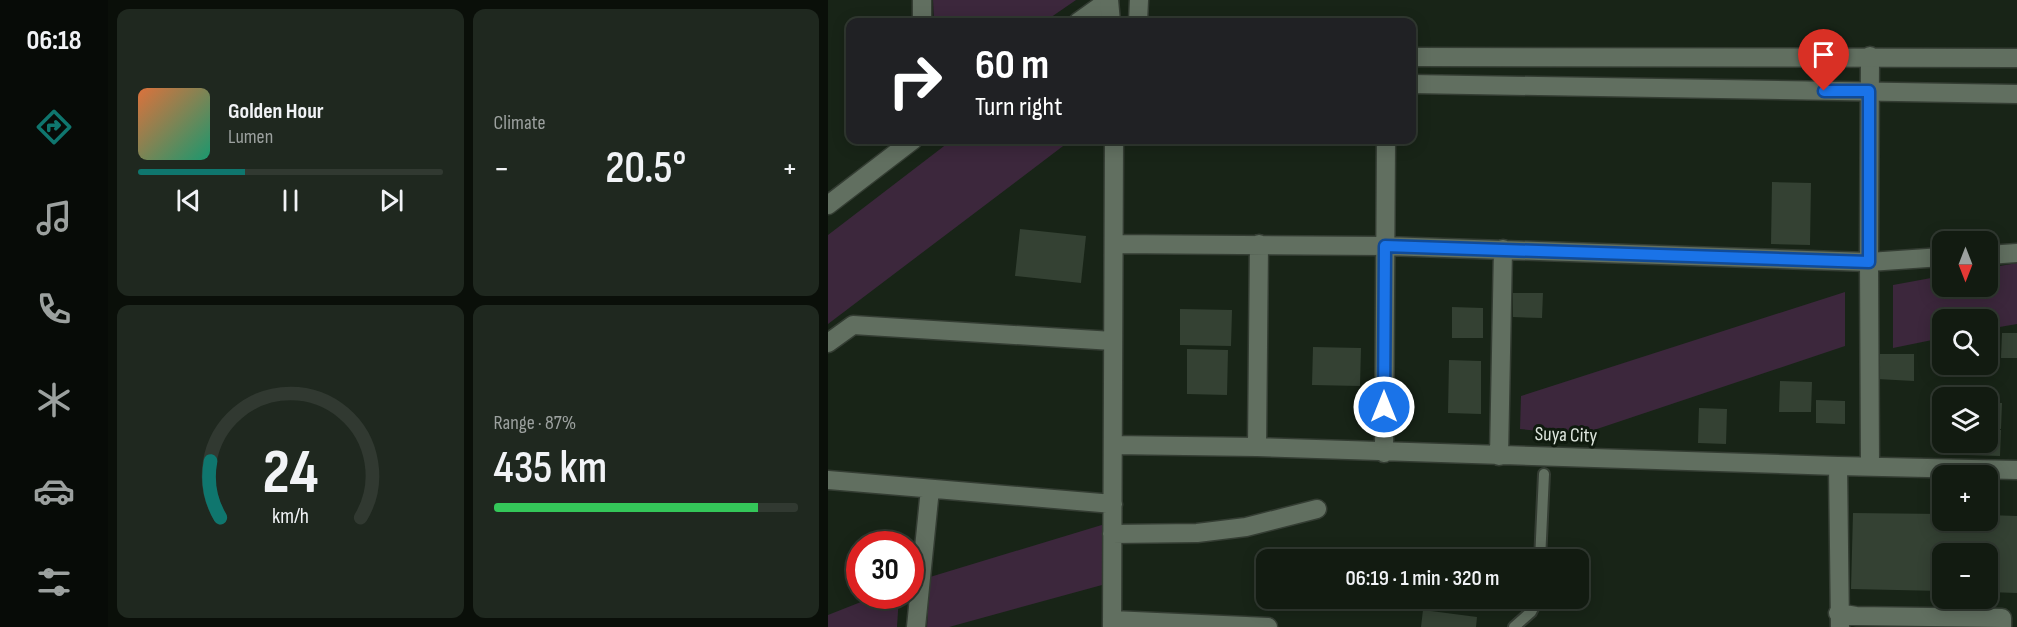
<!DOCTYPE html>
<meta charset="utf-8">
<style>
body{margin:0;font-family:"Sofia Sans Condensed",sans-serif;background:#1f281f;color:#f1f3f6;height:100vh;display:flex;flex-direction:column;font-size:22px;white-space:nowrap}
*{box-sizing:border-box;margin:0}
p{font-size:20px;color:#9ca19f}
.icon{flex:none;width:33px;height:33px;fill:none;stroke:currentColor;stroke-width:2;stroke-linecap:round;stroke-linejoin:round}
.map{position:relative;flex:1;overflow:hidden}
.panel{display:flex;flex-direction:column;gap:9px;padding:9px;background:#0a0f09;width:720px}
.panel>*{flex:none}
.hud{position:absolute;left:18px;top:18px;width:570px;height:126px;border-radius:12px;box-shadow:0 3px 15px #0003,0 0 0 2px #313931;background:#202124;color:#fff;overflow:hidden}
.needle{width:39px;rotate:180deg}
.buttons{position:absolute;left:1104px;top:231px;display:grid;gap:12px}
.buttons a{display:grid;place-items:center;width:66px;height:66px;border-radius:12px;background:#121b11;box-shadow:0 3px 15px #0003,0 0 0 2px #313931;font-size:30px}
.speed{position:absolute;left:18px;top:531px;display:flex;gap:12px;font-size:30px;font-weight:700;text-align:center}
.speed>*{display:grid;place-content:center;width:78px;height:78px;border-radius:50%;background:#121b11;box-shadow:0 3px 15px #0003,0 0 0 2px #313931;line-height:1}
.speed .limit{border:9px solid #d22;background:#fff;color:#111}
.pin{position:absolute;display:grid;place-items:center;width:51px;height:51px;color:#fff;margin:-62px -26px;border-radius:50% 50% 50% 0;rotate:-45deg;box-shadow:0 0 6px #0007}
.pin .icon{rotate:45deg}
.me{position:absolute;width:66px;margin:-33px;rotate:0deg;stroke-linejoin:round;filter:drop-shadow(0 0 4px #0008)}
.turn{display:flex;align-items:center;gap:21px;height:126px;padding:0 30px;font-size:27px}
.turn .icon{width:78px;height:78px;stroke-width:2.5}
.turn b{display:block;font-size:42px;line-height:51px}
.big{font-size:45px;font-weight:600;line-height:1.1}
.panel .tile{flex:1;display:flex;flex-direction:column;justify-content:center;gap:9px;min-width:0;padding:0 21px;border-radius:12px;background:#1f281f}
.panel .dial{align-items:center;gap:0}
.dial svg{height:156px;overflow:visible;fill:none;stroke:#313931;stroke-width:7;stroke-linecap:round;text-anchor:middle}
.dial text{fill:#f1f3f6;stroke:none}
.song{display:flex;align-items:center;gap:18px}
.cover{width:72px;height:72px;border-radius:9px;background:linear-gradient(135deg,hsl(20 70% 55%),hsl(160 70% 35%))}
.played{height:6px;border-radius:3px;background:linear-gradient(90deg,#0f766e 35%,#313931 35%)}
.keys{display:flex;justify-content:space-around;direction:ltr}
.heat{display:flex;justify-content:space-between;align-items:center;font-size:33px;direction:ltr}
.charge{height:9px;border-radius:4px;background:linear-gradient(90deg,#34c759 87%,#313931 0)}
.panel .tiles{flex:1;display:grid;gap:9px;grid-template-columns:repeat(2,1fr)}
.trip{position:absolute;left:428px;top:549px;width:333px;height:60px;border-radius:12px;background:#121b11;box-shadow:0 3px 15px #0003,0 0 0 2px #313931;font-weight:600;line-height:60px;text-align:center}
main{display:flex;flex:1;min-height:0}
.tabs{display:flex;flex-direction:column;width:108px;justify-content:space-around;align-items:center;background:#070b07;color:#9ca19f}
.tabs .icon{width:42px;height:42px}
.tabs .selected{color:#0f766e}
.tabs b{font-size:27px;color:#f1f3f6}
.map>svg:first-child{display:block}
.park{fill:#3c273c}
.building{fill:#344133}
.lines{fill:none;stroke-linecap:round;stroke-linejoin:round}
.lane-casing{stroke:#343d33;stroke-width:14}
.street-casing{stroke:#343d33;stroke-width:21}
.secondary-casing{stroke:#343d33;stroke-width:21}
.lane{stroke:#616f60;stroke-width:10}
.street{stroke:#616f60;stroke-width:18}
.secondary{stroke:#616f60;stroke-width:18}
.route-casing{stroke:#114b97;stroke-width:15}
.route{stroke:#1a73e8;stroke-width:10}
.labels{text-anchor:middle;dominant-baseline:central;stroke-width:6;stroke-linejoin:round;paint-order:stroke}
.street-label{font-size:20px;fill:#dee6de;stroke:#0f1a0e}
</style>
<main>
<nav class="tabs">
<b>06:18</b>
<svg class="icon selected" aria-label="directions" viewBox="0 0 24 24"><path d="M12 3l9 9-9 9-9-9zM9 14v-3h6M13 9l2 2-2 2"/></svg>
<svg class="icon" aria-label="music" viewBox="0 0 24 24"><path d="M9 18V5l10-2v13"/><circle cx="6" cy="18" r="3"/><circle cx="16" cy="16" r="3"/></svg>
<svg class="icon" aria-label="phone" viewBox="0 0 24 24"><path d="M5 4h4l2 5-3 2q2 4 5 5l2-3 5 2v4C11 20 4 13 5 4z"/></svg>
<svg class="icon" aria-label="climate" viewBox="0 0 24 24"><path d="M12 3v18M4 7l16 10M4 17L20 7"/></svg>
<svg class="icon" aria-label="car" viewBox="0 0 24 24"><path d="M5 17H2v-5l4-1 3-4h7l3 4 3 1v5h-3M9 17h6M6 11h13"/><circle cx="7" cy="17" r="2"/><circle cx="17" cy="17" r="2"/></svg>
<svg class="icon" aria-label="filters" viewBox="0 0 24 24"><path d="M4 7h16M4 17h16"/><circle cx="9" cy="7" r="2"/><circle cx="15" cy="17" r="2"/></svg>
</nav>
<section class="panel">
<div class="tiles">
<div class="tile">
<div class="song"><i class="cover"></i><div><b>Golden Hour</b><p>Lumen</p></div></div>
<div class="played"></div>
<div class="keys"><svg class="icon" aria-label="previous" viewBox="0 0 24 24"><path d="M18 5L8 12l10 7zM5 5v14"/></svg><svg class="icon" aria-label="pause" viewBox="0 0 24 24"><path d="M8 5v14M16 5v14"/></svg><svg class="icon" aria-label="next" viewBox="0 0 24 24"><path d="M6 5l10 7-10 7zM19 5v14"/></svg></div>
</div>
<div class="tile"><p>Climate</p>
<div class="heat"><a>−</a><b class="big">20.5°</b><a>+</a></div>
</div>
<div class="tile dial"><svg viewBox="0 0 100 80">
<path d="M14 69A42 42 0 1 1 86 69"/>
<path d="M14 69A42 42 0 0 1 9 40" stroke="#0f766e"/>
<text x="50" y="56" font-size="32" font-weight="700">24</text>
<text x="50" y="72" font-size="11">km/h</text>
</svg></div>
<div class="tile"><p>Range · 87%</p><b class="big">435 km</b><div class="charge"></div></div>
</div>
</section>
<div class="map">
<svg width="1189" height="627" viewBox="0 0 1189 627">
<rect width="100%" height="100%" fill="#182417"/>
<path class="park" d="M105,0H248L216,22H106Z
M124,140H243L0,324V235Z
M1189,263V324L1160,329V320H1114V338L1065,348V285L1114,276V286H1160V268Z
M1017,292V346L751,435L692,429L693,396Z
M277,524L274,585L121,627H99L102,577Z
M48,596H71L69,627H0V615Z"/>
<path class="building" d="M944,182L983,183L982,245L943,244Z
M192,229L258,236L253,283L187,276Z
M685,293H715L714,318L685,317Z
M624,307L655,308V338H624Z
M352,309L404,310L403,346L352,345Z
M1174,333H1189V358H1173Z
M485,347L533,348L532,386L484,385Z
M359,349L400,350L399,395L359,394Z
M1050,354H1086V381L1049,379Z
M621,360L653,361V414L620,413Z
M952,381L984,382L983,412H951Z
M988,400L1017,401V424L988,423Z
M1160,403H1174L1173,429L1160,428Z
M871,408L899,409L898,444L870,443Z
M1160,430H1173L1172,456L1139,455V442H1160Z
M1025,513L1114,514V520H1160V515L1189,516V593L1160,592V554H1114V591L1023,589Z
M595,610L649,617L648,627H593Z"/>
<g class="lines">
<defs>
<path id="lane" d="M712,560L716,474
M686,627L703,612L710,598"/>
<path id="street" d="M94,22V0
M250,22L281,0
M1042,56L1041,262L1114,257
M0,205L85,140
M286,244L557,246L1041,262L1042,466
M1160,255L1189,253
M0,343L25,325L285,341
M285,445L429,447L1010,466L1189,470
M429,447L431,244
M556,453L558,140
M671,456L675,249
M1010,466L1012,627
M0,480L285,504
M284,534L369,533L418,527L489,509
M1010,613L1028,616L1174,618V627
M284,620L440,627
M88,627L102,489
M284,627L286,140"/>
<path id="secondary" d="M281,0L283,22
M310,22L311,0
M584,57L1189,58
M584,84L1189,94"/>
</defs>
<use href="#lane" class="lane-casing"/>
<use href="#street" class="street-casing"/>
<use href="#secondary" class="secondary-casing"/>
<use href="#lane" class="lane"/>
<use href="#street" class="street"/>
<use href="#secondary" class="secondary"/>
</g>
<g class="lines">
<defs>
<path id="route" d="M556,407L557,246L1041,262V91H996"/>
</defs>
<use href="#route" class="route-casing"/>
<use href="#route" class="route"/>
</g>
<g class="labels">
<g class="street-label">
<text transform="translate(738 435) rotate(2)">Suya City</text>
</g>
</g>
</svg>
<div class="buttons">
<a><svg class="needle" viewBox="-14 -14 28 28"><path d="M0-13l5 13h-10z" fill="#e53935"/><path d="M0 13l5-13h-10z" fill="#9ca19f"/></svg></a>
<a><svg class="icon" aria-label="search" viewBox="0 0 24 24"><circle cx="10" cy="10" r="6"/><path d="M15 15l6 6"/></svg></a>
<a><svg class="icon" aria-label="layers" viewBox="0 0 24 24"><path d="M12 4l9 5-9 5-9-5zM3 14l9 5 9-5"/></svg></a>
<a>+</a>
<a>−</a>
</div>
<div class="speed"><div class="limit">30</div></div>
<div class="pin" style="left:996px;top:91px;background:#d93025"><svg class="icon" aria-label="arrive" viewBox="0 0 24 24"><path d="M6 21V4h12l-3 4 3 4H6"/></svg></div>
<svg class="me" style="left:556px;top:407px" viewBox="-20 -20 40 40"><circle r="17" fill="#1a73e8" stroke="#fff" stroke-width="3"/><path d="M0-11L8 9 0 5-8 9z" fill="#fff"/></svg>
<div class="trip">06:19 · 1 min · 320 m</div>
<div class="hud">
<div class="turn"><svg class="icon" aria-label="right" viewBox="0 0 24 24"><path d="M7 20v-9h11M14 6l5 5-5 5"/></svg><div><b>60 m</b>Turn right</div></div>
</div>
</div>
</main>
